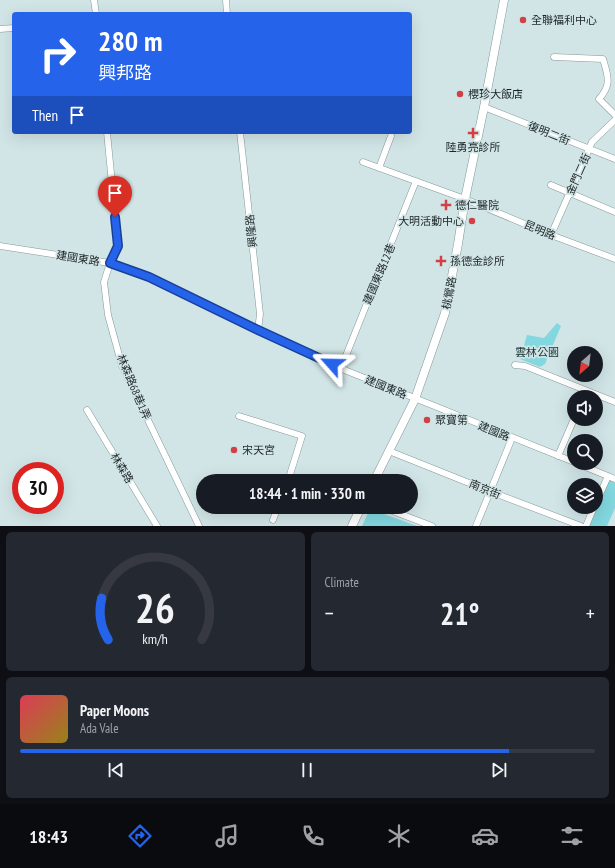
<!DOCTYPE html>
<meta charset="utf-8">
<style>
body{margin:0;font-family:"PT Sans Narrow","Noto Sans TC",sans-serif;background:#242831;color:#f1f3f6;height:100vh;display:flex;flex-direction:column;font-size:15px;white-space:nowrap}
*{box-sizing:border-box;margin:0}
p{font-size:13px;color:#9ea1a6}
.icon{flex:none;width:22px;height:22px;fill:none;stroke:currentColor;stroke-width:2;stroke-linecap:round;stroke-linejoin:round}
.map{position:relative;height:526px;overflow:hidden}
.details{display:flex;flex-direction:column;gap:6px;padding:6px;background:#0d0f14;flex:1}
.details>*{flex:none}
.hud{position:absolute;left:12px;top:12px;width:400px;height:122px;border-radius:4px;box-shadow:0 4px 16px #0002;background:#2563eb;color:#fff;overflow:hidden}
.needle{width:26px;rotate:208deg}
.controls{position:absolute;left:567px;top:346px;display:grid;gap:8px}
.controls a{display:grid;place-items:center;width:36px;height:36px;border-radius:50%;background:#171b24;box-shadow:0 4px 16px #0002;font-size:20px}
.speed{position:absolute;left:12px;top:462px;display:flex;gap:8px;font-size:20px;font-weight:700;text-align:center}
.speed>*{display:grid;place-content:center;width:52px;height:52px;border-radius:50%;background:#171b24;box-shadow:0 4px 16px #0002;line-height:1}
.speed .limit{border:6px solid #d22;background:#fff;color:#111}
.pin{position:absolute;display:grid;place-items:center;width:34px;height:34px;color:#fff;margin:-41px -17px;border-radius:50% 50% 50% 0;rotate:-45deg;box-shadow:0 0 4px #0007}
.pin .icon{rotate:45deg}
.me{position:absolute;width:44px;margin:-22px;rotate:295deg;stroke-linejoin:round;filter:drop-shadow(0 0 3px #0008)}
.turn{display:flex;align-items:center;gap:14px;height:84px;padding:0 20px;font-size:18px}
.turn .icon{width:52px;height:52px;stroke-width:2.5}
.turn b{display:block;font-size:28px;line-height:34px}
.then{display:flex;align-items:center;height:38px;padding:0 20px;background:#0003;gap:8px;font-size:15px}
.big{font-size:30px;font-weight:700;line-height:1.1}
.details .tile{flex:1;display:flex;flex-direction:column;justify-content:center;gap:6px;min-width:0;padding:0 14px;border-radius:6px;background:#242831}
.details .dial{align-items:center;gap:0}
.dial svg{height:104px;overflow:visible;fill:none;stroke:#363941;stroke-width:7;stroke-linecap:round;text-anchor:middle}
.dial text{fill:#f1f3f6;stroke:none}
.song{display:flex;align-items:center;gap:12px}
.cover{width:48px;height:48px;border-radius:6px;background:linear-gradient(135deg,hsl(350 70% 55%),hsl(50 70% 35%))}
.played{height:4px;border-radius:2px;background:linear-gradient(90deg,#2563eb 85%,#363941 85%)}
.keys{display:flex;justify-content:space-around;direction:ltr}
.heat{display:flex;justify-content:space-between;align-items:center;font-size:22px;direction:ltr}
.details .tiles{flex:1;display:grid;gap:6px;grid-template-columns:1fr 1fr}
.tile:last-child{grid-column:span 2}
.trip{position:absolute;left:196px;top:474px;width:222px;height:40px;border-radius:20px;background:#171b24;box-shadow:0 4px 16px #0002;font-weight:700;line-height:40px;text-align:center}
.tab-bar{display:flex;height:64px;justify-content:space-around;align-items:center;background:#090b0e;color:#9ea1a6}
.tab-bar .icon{width:28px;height:28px}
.tab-bar .on{color:#2563eb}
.tab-bar b{font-size:18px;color:#f1f3f6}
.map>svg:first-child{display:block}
.green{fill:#83d7df}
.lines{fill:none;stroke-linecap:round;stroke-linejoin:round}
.minor-casing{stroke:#85989a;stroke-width:7}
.secondary-casing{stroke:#85989a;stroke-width:9}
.minor{stroke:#fff;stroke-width:6}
.secondary{stroke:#fff;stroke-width:8}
.route-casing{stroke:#184099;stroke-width:10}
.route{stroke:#2563eb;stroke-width:7}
.poi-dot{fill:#d04045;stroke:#d1e5e7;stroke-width:1.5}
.labels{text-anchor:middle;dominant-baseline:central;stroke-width:3.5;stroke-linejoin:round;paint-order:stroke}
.poi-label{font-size:11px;fill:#1e2526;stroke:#d1e5e7;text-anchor:start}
.street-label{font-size:11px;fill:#1e2526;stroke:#d1e5e7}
.park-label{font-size:11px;fill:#193234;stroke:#d1e5e7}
</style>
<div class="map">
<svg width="615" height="526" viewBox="0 0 615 526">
<rect width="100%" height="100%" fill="#d1e5e7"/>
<path class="green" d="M557,323L561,326L545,364L540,367L520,359L527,335L544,338Z
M608,480L615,483V508L607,526H589Z
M370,509L417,526H362Z"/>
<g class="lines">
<defs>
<path id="minor" d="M94,0L96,14
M226,0L227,14
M0,29L14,28
M554,57L603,59C608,76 612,85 599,99L615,115
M484,107L615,159
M107,132L118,246L110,263L104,282L108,315L122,366L199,526
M240,132L260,314L258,330
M363,162L465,199L551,235L615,259
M379,168L391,136
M551,185L615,212
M551,235L592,142L615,120
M0,246L110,263L149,277L258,330L347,371L574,462
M515,365L525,366L615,402
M341,368L416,181
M87,410L157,526
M239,416L302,436L288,481
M389,451L489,491L581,526
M558,456L574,419
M576,463L615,479
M596,503L608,476
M382,507L432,526
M273,520L278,507
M476,526L512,438
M586,526L594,507"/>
<path id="secondary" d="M374,481L415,399L445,313L458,244L465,199L484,107L504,0
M352,526L361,507"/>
</defs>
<use href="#minor" class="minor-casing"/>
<use href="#secondary" class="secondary-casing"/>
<use href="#minor" class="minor"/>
<use href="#secondary" class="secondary"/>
</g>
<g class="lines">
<defs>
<path id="route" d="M115,217L118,246L110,263L149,277L258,330L332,364"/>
</defs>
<use href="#route" class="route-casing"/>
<use href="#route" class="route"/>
</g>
<g class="poi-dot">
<circle cx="523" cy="20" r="4"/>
<circle cx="460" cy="94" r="4"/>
<path d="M471 127h4v4h4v4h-4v4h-4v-4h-4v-4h4z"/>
<path d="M444 199h4v4h4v4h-4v4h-4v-4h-4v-4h4z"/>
<circle cx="472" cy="221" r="4"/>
<path d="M439 255h4v4h4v4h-4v4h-4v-4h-4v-4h4z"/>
<circle cx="427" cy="420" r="4"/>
<circle cx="234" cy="450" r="4"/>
</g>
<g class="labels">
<g class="poi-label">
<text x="531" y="20">全聯福利中心</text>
<text x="468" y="94">櫻珍大飯店</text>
<text x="473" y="147" text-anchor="middle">陸勇亮診所</text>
<text x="455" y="205">德仁醫院</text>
<text x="464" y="221" text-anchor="end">大明活動中心</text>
<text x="450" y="261">孫德金診所</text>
<text x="435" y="420">聚寶第</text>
<text x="242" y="450">宋天宮</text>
</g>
<g class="street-label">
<text transform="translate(549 133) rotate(22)">復明二街</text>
<text transform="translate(578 174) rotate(-66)">金門二街</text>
<text transform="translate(540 230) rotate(22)">昆明路</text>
<text transform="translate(251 231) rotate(-96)">興隆路</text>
<text transform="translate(78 258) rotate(9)">建國東路</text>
<text transform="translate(379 274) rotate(-67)">建國東路12巷</text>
<text transform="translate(449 293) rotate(-79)">桃鶯路</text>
<text transform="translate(134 387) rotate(67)">林森路68巷1弄</text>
<text transform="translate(386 387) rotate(22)">建國東路</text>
<text transform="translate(494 431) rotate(22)">建國路</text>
<text transform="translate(122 468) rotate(59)">林森路</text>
<text transform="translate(485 489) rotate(22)">南京街</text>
</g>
<g class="park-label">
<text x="537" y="352">雲林公園</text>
</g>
</g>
</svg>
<div class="controls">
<a><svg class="needle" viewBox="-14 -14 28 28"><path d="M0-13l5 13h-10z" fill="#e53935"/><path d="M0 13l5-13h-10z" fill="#9ea1a6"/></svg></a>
<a><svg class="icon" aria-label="sound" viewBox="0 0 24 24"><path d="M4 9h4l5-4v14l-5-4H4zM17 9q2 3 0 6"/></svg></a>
<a><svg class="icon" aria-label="search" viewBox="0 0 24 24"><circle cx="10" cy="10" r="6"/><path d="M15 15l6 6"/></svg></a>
<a><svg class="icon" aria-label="layers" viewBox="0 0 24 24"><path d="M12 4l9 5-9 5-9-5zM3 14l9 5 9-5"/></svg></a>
</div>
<div class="speed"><div class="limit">30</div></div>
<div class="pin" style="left:115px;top:217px;background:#d93025"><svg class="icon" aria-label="arrive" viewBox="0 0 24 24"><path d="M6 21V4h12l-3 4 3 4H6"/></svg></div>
<svg class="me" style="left:332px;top:364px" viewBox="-20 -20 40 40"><path d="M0-17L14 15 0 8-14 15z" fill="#2563eb" stroke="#fff" stroke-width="4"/></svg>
<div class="trip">18:44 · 1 min · 330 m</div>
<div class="hud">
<div class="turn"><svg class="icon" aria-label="right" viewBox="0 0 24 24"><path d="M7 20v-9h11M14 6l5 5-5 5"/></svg><div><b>280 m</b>興邦路</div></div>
<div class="then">Then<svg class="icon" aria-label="arrive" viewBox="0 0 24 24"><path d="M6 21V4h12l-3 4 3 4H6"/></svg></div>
</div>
</div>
<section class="details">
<div class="tiles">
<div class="tile dial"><svg viewBox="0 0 100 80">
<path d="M14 69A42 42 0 1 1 86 69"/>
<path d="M14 69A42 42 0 0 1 9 37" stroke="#2563eb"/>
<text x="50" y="56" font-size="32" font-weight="700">26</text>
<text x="50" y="72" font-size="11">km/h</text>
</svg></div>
<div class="tile"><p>Climate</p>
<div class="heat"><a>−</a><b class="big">21°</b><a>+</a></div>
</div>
<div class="tile">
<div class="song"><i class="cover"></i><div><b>Paper Moons</b><p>Ada Vale</p></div></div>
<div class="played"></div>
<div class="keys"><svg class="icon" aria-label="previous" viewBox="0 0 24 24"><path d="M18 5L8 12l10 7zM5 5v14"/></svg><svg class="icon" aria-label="pause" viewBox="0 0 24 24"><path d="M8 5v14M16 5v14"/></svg><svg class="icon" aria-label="next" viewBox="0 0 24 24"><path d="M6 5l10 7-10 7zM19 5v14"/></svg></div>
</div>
</div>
</section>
<nav class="tab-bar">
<b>18:43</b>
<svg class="icon on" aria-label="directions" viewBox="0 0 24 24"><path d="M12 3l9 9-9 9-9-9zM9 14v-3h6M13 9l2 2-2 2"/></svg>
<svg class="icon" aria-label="music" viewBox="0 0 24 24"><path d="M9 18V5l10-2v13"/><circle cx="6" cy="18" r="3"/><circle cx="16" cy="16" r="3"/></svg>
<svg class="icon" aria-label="phone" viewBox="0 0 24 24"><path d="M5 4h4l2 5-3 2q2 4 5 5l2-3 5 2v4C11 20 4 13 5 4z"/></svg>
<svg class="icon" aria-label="climate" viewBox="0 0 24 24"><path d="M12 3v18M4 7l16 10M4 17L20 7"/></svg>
<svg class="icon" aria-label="car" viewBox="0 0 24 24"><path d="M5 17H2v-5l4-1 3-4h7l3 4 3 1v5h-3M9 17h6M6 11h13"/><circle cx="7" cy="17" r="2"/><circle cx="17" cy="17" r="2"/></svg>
<svg class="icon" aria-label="filters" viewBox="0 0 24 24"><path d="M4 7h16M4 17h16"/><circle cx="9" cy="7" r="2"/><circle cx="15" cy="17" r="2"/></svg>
</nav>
